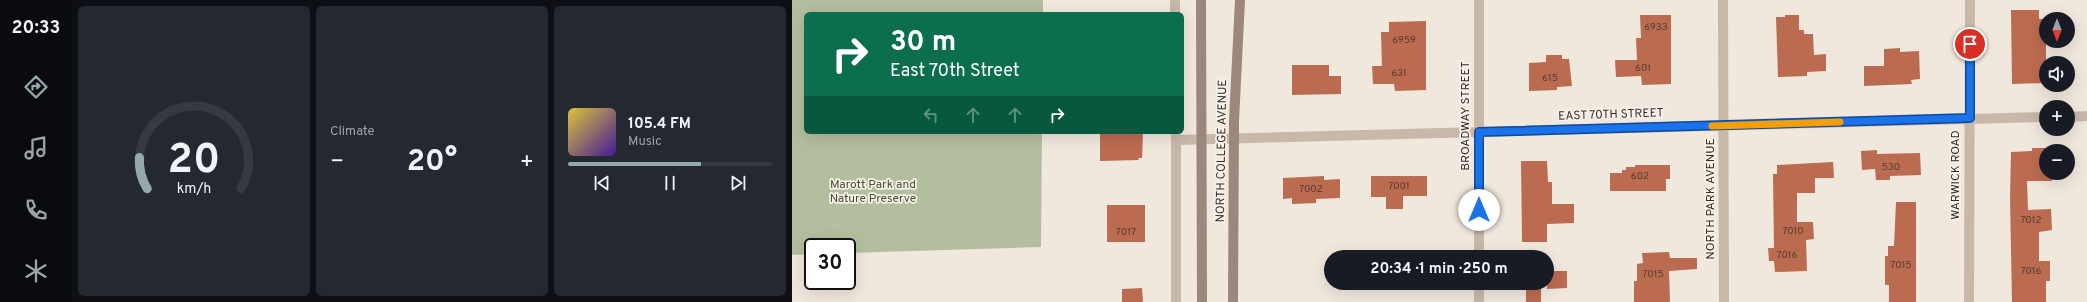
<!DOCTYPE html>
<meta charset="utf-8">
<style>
body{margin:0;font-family:Overpass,sans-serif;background:#242831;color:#f1f3f6;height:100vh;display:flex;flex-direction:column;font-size:15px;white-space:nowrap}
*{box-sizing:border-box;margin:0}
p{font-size:13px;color:#9ea1a6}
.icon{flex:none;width:22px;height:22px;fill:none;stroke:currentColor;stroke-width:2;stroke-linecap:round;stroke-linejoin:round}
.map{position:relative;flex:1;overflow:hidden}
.panel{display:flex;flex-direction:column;gap:6px;padding:6px;background:#0d0f14;width:720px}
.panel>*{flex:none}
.banner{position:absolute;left:12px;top:12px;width:380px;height:122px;border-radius:6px;box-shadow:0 4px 16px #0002;background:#0b6e4f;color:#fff;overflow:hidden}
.needle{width:26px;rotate:180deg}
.controls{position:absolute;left:1247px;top:12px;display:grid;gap:8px}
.controls a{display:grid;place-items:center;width:36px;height:36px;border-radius:50%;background:#171b24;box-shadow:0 4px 16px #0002;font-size:20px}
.speed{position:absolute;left:12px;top:238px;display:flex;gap:8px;font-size:20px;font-weight:700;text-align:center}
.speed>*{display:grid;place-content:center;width:52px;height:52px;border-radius:50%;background:#171b24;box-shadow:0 4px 16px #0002;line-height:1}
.speed .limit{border:2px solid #111;border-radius:6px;background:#fff;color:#111}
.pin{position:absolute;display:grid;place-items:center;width:34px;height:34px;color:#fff;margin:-17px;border:2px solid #fff;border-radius:50%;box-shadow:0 1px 4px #0007}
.me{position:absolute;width:44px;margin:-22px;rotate:0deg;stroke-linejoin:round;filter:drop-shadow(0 0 3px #0008)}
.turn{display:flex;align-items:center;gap:14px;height:84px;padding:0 20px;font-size:18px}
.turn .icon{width:52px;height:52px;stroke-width:2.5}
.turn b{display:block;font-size:28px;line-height:34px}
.lanes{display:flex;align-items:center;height:38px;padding:0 20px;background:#0003;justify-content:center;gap:20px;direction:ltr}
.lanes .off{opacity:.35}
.big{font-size:30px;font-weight:700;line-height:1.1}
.panel .tile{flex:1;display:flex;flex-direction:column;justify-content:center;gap:6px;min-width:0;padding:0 14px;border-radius:6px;background:#242831}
.panel .dial{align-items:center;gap:0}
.dial svg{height:104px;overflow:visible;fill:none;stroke:#363941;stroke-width:7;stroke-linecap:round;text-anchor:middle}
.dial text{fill:#f1f3f6;stroke:none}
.song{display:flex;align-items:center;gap:12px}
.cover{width:48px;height:48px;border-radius:6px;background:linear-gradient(135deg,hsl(50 70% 55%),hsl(260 70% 35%))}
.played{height:4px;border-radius:2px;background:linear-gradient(90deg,#94a9ad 65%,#363941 65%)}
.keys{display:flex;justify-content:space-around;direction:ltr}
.heat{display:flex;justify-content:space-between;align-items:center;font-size:22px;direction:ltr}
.panel .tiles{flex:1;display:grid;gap:6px;grid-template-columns:repeat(3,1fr)}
.trip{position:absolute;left:532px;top:250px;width:230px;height:40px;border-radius:20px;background:#171b24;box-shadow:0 4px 16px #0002;font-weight:700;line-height:40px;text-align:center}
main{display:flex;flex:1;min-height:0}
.tabs{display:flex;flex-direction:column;width:72px;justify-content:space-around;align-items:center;background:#090b0e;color:#9ea1a6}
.tabs .icon{width:28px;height:28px}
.tabs .active{color:#94a9ad}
.tabs b{font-size:18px;color:#f1f3f6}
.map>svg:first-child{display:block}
.green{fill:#b3be9e}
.building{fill:#bb6b50}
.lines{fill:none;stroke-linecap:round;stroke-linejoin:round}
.minor{stroke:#c7b8aa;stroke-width:10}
.secondary{stroke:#9b877b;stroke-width:10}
.route-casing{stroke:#114b97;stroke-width:10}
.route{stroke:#1a73e8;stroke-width:7}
.slow{stroke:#f59e0b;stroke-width:7}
.labels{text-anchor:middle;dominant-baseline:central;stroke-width:3.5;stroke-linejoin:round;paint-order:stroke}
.number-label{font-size:10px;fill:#563c33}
.street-label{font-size:12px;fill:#352d29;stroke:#f8f1e9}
.park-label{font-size:12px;fill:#44512f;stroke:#f8f1e9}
</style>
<main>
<nav class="tabs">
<b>20:33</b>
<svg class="icon active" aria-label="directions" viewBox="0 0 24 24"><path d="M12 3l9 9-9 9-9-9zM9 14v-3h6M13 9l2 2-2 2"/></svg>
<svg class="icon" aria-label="music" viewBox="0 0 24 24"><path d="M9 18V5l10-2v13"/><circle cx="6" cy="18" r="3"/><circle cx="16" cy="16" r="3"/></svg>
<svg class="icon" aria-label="phone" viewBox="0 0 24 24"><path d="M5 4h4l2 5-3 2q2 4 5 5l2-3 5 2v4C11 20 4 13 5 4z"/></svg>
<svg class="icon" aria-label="climate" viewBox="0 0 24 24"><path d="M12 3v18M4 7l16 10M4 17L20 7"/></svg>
</nav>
<section class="panel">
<div class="tiles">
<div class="tile dial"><svg viewBox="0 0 100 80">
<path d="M14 69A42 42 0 1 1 86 69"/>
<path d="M14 69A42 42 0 0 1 8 45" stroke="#94a9ad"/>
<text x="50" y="56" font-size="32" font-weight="700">20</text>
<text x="50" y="72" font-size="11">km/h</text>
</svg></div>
<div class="tile"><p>Climate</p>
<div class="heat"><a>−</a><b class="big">20°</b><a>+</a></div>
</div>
<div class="tile">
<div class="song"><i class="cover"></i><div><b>105.4 FM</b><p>Music</p></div></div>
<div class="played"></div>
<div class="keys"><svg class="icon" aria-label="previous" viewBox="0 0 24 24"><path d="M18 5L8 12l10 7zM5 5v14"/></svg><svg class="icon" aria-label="pause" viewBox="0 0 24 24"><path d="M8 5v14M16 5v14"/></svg><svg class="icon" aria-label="next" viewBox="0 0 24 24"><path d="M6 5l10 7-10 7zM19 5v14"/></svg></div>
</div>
</div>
</section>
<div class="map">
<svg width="1295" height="302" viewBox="0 0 1295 302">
<rect width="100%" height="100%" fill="#f0e7dd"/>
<path class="green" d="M0,0H251V14H14V132H250L249,247L55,253V247H21V254L0,255Z"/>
<path class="building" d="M1219,10H1247V19H1254V83L1220,84Z
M848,15H879V84L850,85L849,76L824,77L823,60H845L844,38H849Z
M993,15H1007V30H1012V34H1021L1022,55L1034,54V71L1015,72V76L986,77L984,17H993Z
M634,21V90L603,91L602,84H581L580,66H590L589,32H597V22Z
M1108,48V52L1127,51L1128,79L1119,80L1120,84L1072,86V66H1092V49Z
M754,55H770V59H777L780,86L765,87V90L737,91V63L754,62Z
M500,65H537V76H549V94L500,95Z
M308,132H351L350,158H346L347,160L308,161Z
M1240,148H1260V151H1254V173H1260V181H1235L1236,210L1259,209L1260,230L1247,232V261H1258V281H1254V302H1220L1218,197L1219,152L1240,151Z
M1085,150V154L1128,153L1129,175L1098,176V180H1084L1083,169L1070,170L1069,151Z
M729,161H755L756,182H760V204H782V223L755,224V242H730Z
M1041,162L1042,178H1023V193H1005V222H1021L1022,239L1014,240L1015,271L983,272L982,261H977L976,248H982L981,174H985V165Z
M843,165H878V179H874V191H818V173H830V170H834V167H843Z
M532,176V180L548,179V198L524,199V203L500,204V198L491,199V178Z
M579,176H635V196H611V209H594V197H579Z
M1104,202H1124V302H1097V285H1093V256H1096V246H1102Z
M315,205H353V242H315Z
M877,252L878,258H905V269L877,271L878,302H842V281H845V264L851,263L850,253Z
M755,271H775V288L755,289Z
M734,283H749V302H734Z
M350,288L351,302H330V289Z"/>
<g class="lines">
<path class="minor" d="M931,0L932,302
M383,14V0
M1276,117L1295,116
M384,140L1254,117
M687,257V0
M384,302V132
M687,302V283
M1177,302L1178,0"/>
<path class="secondary" d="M409,0L410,302
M441,302L442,121L448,0"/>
</g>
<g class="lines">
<defs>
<path id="route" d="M687,210V132L1178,118V44"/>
</defs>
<use href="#route" class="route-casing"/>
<use href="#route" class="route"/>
<path class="slow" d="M920,126L1048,122"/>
</g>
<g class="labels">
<g class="number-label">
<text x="864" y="27">6933</text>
<text x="612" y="40">6959</text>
<text x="851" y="68">601</text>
<text x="607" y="73">631</text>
<text x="758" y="78">615</text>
<text x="1099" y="167">530</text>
<text x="848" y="176">602</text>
<text x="607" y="186">7001</text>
<text x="519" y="189">7002</text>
<text x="1239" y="220">7012</text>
<text x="1001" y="231">7010</text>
<text x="334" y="232">7017</text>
<text x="995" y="255">7016</text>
<text x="1109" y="265">7015</text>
<text x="1239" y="271">7016</text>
<text x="861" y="274">7015</text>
</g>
<g class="street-label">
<text transform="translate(819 115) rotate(-2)">EAST 70TH STREET</text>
<text transform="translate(674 116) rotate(-90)">BROADWAY STREET</text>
<text transform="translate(430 151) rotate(-89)">NORTH COLLEGE AVENUE</text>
<text transform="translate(1164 175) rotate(-90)">WARWICK ROAD</text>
<text transform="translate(919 199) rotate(-90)">NORTH PARK AVENUE</text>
</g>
<g class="park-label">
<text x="81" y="185">Marott Park and<tspan x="81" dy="14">Nature Preserve</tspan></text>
</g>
</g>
</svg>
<div class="controls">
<a><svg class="needle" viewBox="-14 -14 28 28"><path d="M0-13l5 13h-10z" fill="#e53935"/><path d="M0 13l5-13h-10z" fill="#9ea1a6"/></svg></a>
<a><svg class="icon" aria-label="sound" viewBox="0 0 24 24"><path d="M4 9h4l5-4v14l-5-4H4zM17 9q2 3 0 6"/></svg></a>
<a>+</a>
<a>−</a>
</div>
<div class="speed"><div class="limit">30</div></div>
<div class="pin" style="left:1178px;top:44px;background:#d93025"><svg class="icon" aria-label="arrive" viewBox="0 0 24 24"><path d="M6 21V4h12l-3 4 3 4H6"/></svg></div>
<svg class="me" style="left:687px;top:210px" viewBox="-20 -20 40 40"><circle r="19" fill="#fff"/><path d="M0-13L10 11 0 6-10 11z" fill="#1a73e8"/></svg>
<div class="trip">20:34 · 1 min · 250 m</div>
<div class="banner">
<div class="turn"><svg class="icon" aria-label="right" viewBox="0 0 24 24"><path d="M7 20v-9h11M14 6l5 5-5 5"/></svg><div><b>30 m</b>East 70th Street</div></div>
<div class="lanes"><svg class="icon off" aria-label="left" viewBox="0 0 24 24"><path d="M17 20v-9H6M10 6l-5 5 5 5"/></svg><svg class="icon off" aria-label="ahead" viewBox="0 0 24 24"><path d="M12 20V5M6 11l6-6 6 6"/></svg><svg class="icon off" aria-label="ahead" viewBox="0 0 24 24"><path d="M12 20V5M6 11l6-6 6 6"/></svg><svg class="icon" aria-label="right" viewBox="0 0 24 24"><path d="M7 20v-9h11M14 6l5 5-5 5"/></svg></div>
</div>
</div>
</main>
